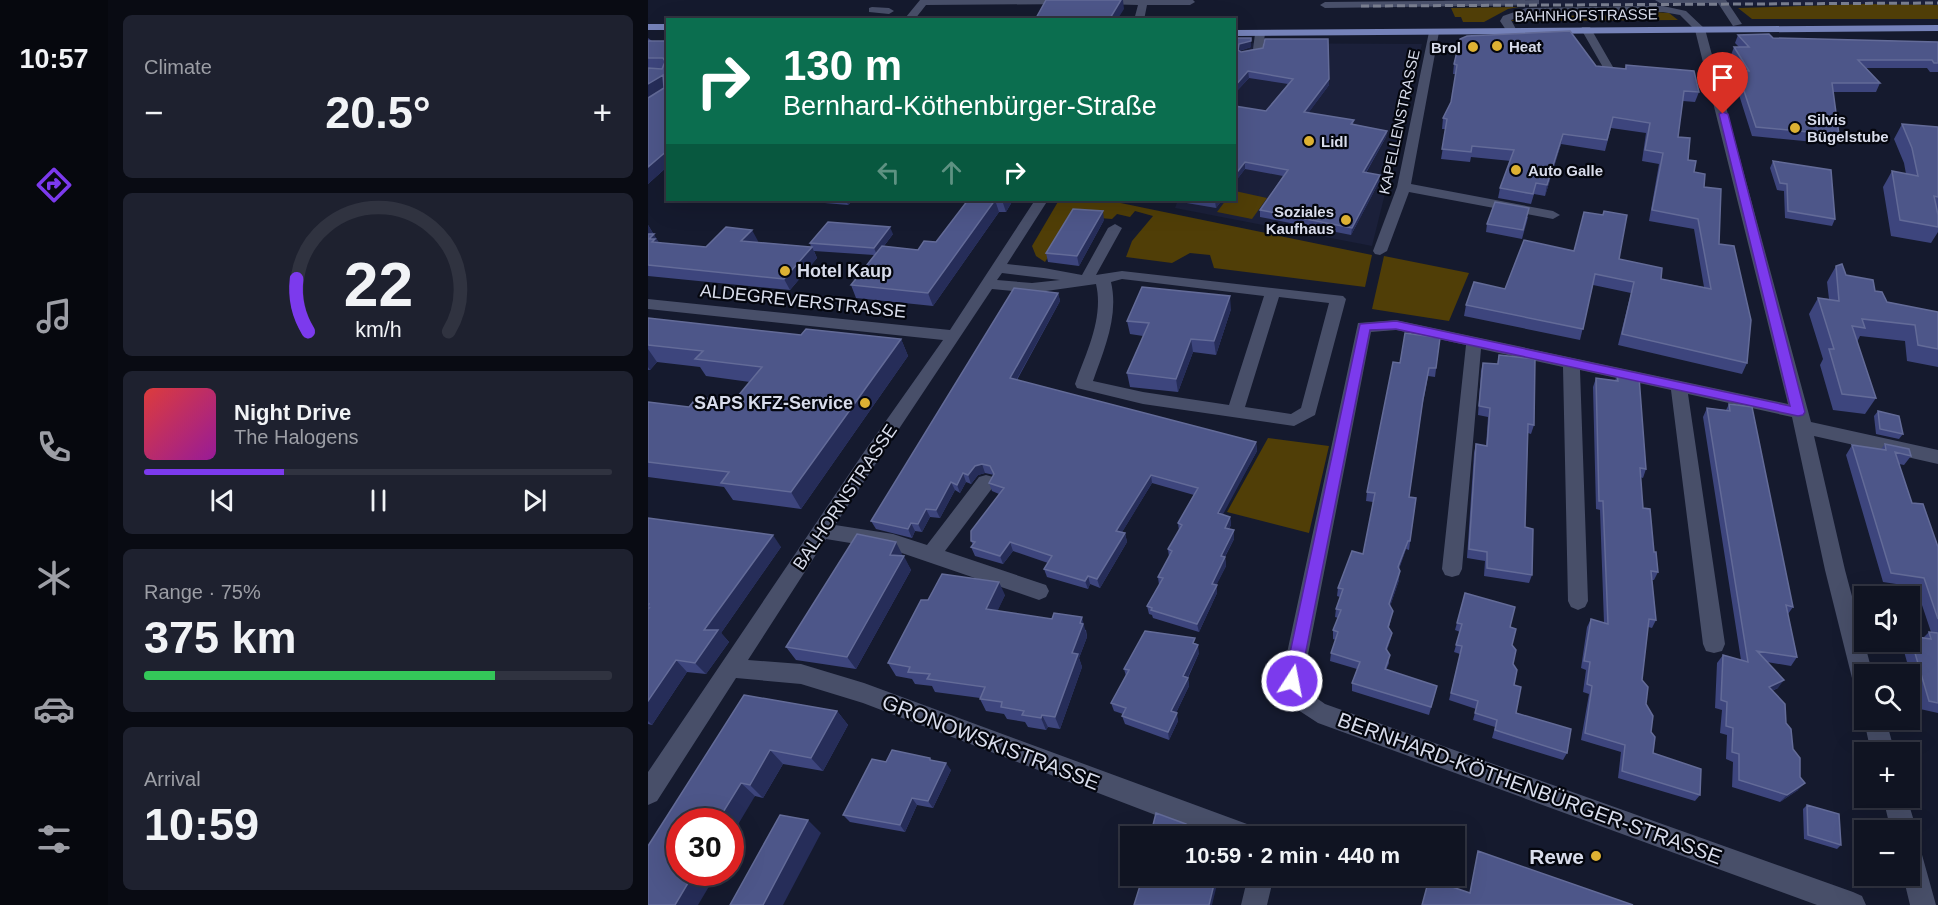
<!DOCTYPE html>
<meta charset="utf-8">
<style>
body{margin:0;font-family:Arial,sans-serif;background:#1e212f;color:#f1f3f6;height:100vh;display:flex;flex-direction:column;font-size:22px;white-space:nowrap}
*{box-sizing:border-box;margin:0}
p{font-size:20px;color:#9c9ea5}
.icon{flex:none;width:33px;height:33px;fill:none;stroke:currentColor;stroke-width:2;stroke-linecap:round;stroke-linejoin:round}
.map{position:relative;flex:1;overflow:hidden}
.side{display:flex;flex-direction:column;gap:15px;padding:15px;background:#090b13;width:540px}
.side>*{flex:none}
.guide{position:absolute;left:18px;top:18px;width:570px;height:183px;border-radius:0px;box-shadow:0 6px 24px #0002,0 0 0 2px #303340;background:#0b6e4f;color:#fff;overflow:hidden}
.fabs{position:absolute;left:1206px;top:586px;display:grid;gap:12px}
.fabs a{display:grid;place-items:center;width:66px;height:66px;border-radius:0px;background:#101422;box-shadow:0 6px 24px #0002,0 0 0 2px #303340;font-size:30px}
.speed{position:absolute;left:18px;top:808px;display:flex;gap:12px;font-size:30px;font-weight:700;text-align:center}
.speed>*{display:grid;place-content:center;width:78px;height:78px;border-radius:50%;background:#101422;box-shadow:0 6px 24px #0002,0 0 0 2px #303340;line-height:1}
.speed .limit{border:9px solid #d22;background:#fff;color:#111}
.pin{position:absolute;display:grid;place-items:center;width:51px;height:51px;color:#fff;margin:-62px -26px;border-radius:50% 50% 50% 0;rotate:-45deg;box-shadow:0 0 6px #0007}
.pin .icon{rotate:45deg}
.me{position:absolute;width:66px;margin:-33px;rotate:11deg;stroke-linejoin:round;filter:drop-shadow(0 0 4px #0008)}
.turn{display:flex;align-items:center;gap:21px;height:126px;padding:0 18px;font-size:27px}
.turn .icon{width:78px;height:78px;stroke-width:2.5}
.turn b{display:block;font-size:42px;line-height:51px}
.lanes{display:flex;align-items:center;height:57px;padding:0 18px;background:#0003;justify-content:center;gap:30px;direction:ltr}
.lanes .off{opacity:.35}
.big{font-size:45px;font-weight:700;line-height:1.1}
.side .tile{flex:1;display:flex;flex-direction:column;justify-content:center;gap:9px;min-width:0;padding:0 21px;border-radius:9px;background:#1e212f}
.side .dial{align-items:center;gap:0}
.dial svg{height:156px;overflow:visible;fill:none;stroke:#303340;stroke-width:7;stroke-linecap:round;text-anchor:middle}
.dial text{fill:#f1f3f6;stroke:none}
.song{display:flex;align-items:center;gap:18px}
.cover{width:72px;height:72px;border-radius:9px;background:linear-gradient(135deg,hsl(0 70% 55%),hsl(300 70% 35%))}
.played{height:6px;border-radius:3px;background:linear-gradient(90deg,#7c3aed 30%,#303340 30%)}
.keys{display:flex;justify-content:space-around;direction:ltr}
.heat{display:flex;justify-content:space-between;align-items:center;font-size:33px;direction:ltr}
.charge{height:9px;border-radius:4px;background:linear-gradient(90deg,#34c759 75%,#303340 0)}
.trip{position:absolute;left:472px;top:826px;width:345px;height:60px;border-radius:0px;background:#101422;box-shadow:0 6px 24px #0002,0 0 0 2px #303340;font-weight:700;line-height:60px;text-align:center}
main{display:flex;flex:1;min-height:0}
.tab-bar{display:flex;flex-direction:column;width:108px;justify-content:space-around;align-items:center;background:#06080e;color:#9c9ea5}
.tab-bar .icon{width:42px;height:42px}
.tab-bar .selected{color:#7c3aed}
.tab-bar b{font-size:27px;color:#f1f3f6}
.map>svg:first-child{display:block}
.built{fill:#1b203a}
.green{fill:#503e07}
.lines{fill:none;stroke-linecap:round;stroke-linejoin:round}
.minor{fill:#484f69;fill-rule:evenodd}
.major{fill:#7582b9;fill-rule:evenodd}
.rail{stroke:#787d8e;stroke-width:3;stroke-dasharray:8 4;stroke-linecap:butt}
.wall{fill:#3d457d}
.shaded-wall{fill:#262d59}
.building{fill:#4d5689;stroke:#636b98;stroke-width:1.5}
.route{fill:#7c3aed;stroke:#51269a;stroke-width:1.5}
.poi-dot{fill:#ddb133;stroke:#04060e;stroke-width:2}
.labels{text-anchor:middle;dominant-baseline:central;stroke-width:4.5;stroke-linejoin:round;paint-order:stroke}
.far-street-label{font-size:15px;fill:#d8dceb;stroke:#04060e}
.far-poi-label{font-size:15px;font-weight:bold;fill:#d8dceb;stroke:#04060e;text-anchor:start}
.poi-label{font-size:18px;font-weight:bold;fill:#d8dceb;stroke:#04060e;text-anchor:start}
.street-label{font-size:18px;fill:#d8dceb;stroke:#04060e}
.near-street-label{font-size:21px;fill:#d8dceb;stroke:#04060e}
.near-poi-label{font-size:21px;font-weight:bold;fill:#d8dceb;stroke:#04060e;text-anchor:end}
</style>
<main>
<nav class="tab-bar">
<b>10:57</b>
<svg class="icon selected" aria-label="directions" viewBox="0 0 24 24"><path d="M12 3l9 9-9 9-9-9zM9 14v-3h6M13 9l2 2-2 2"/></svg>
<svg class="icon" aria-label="music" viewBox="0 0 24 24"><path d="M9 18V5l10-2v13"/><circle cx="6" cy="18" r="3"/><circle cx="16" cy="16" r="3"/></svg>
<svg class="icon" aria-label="phone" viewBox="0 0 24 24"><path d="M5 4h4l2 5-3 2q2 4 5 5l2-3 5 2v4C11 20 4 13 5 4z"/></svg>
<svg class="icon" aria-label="climate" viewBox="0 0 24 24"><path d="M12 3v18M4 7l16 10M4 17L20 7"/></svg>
<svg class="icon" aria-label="car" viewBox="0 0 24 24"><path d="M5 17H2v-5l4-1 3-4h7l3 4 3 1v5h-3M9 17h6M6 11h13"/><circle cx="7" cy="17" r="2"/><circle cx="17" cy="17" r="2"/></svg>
<svg class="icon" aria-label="filters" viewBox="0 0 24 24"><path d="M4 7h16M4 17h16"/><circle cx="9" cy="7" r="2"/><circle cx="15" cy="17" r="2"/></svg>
</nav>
<section class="side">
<div class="tile"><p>Climate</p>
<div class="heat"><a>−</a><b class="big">20.5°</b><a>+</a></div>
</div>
<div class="tile dial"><svg viewBox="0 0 100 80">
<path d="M14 69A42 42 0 1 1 86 69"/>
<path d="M14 69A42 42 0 0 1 8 42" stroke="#7c3aed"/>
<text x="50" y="56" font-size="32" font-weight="700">22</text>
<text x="50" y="72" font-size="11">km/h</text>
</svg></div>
<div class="tile">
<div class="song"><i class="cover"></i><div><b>Night Drive</b><p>The Halogens</p></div></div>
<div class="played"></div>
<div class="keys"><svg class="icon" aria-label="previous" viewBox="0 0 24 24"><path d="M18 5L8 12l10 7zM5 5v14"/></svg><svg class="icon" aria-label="pause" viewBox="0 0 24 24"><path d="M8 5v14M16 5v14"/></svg><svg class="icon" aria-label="next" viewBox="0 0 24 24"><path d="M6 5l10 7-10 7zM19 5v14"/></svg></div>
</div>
<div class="tile"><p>Range · 75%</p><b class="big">375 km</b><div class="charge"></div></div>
<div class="tile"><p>Arrival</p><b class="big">10:59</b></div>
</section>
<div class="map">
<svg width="1290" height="905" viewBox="0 0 1290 905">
<rect width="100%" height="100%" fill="#151a2e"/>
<path class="built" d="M796,0H1290V5L801,6Z
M587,43L774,44L724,246L527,208L530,200H586Z"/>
<path class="green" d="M1219,4L1290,5V19H1104L1090,8Z
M871,7L860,9L836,22H815L813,17H807L803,8Z
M1005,12L1021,13L1030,20L862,21L876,16L991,15Z
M587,191L619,198L604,219L569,212L578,200H586Z
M411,200H458L724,255L717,287L566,268L562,255L542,253L524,263L478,257L484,241L505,216L487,211L482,217L469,214L464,219L426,216L397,262L388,256L384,246Z
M736,256L821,273L801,321L724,309Z
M620,438L681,446L661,533L579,512Z"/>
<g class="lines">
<path class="minor" d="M272,0H426L427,1L422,4L278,5L267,19H259L258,17Z
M448,0H545L547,2L542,5H499L496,20H486L490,5L452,4Z
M891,0V4L888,5L677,8L672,5L677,2Z
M1007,0H1078L1094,24L1085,26L1070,3H1012Z
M1015,6L1038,11L1057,29L1163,422L1290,450V464L1166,436L1197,570L1225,675H1216V692L1208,689L1205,682L1177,570L1144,417L1040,394L1077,644L1074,651L1066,653L1058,651L1055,644L1023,390L932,370L940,601L937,607L930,610L923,607L920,601L915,367L833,349L814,569L811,575L804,577L797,575L794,569L818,345L748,330L723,332L655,680L663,694L677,704L1205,892L1214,896L1218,905H1169L670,723L647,708L633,681L710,323L748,320L1140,404L1047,30L1032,15L1015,12L879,14L863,20L869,31L864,34L860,33L852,21L855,16L878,8Z
M224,7L241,8L246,11L241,14L221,12V8Z
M934,27H942L965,67L964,69H956L933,29Z
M786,29L791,32L763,184L905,211L912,215L905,219L761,192L739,251L732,255L727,254L725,251L749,187L781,32Z
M612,31L617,34L614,53L593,56V52L605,49L607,34Z
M387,200H400L359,264L396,268L434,275L460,228L467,224L474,228L448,275L474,271L695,296L698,299L667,415L646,426L495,404L429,388L427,384C438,353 456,318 448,284L384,293L344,289L187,525L245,534L279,545L331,477L338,475L345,477L347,482L345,487L297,551L398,585L401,591L398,597L391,600L245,550L178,539L100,660L153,664L216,683L599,824L608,828L612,837H565L215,703L153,684L88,678L9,801L0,805V772L216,452L295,340L0,309V299L302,330ZM354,273L412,280L384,283L349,280ZM474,279L616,296L581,405L495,392L445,381C456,350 471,316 463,282ZM631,297L681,303L653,408L643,414L597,407Z
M1216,718V720H1238L1247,753H1223L1216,720Z
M1235,798H1259L1269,831L1263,841L1271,844L1288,905H1262L1255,876H1262V831H1243Z
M600,876H626L619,905H593Z"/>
<path class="major" d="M0,24H20V30H0Z
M1290,25V31L586,36V30Z"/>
<path class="rail" d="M713,6L1290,3"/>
</g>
<path class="wall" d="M1090,35L1125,38L1290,42V72H1282L1279,68H1218L1232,83L1228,92H1185L1191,135L1187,144L1104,136L1086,79L1089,70H1092L1083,55L1086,47H1091L1087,43Z
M0,38L4,41H20V166L0,184Z
M586,38L603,47L591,51L593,52L681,85L660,113L706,120L705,124L739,131L738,137L718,173L731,182L703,235L612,217V210L635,176L597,169L586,183V106L618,111L640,84L601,78L586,94Z
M806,64L948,66L977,69L978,65L1051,92L1047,102L1035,101L1030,137L1046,172L1056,187L1071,244L1099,363L1094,374L970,345L983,293L945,285L932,340L816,316L818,305L857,289L926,251L971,259L1013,279L1056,287L1046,229L1001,221L1011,164L994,161L998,133L963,128L957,151L913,144L897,196L886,194L883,204L850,198L852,188L863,161L823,157L822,162L793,159L798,129H794L795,118L803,102L808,74H805Z
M1254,124L1290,127V232L1283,243L1243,236L1235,187L1244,171L1258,174L1256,163L1246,139Z
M1125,161L1187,219L1184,226L1137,218L1136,191L1129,190L1122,168Z
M142,200H205L200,205Z
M320,200H365L358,212H351L285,306L208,298L203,285L226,255L166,251L169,258L142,290L0,276V225L11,243L58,247L110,241L109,242L163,247L162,243L245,234L236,246L270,250L288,242Z
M521,200H574L568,208Z
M880,217L874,239L838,232L839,224Z
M456,220L431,266L400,262L398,253Z
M1188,266L1198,275L1227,291L1239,302L1290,312V367L1259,361L1257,341L1212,336L1209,342L1228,398L1217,414L1185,410L1172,365L1175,359L1161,314L1170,298L1181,299L1179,282Z
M410,293L412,301L369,380L608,442L609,451L574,514L582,517L583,525L581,529L586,539L577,557L578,566L568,585L569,593L551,632L505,618L504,615L501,614L499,606L511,585L510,577L521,557L520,549L531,531L530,523L546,495L504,483L474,532L477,533L479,542L452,588L442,584L440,589L399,577L396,569L400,563L365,551L355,564L327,556L323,547L325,545L323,541L351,494L344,491L341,483L346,475L337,473L330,475L323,484L318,482L312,493L307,490L292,518L282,517L274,532L267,531L264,538L228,529L223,521Z
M583,309L568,355L545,352L530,392L482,387L479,373L495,336L482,334L479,321Z
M0,318L153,335L253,339L260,356L153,509L85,500L76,487L0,477V402L41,407L85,402L102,382L58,376L52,367L9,362L2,370H0Z
M792,338L787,377L780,376L774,408L761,497L768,498L761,550L758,549L751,569V580L742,606L743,619L741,628L744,633L742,641L739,650L741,663L738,670L787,694L781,715L704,691V683L709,669L682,661L683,653L688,640L685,639V630L690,618L687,617L688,609L692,597L689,596L690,588L715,554L725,502L718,501L719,492L752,363Z
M851,355L886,425L883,434L880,433L877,527L884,575L881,583L836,576L837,561L819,558L826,453L828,444L838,446L840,417L830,415L833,371L835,363L849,364Z
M969,374L998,469L995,478L992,477L995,508L1010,572L1006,580H1004L1008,620L1004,628L1000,627L994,680L1003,732L1005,753L1052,795L1047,801L970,778L973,752L933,740L941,694L935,692L938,670L933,668L939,627L943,619L956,623L952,510L948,509L945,387L948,378L967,381Z
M1081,404L1145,607L1140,614L1149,657L1143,666L1119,662L1130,688L1124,691L1138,723L1145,749L1150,790L1132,802L1084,787L1085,762L1078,759L1079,735L1072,733L1074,710L1067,708L1069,663L1075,655L1093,660L1055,417L1059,408L1078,410Z
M1230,411L1255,434L1251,439L1228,434L1226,416Z
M1237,444L1263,456L1256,465L1251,464L1264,503L1290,547V713L1272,709L1254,644L1255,642H1262V636L1275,638L1281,632H1283L1268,587L1235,582L1198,455L1204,445L1233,449Z
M0,518L133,547L73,633L81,642L58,674L39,672L4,725L0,724Z
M255,556L263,570L208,669L148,660L138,647Z
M817,593L862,627L868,713L919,753L915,760L844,738L847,727L825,720L828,709L801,700L812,654L806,652L812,632L807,630Z
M357,595L349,611L438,630L439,637L431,658L434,667L412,729L400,727L398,730L380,727L377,722L359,719L356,714L338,711L332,699V698L287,692L284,686L267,684L264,679L248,676L240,663L280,600Z
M551,653L540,678L541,686L528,713L530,721L521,740L477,724L474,716L475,714L466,711L463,703L478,676L476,669Z
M96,695L189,711L200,725L175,771L135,764L115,798L107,796L82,822Z
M284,760L303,770L285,808L269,805L257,832L202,822L195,815L238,762Z
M1159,805L1193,845L1189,849L1156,839L1155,809Z"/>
<path class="shaded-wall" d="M473,0H475L476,9L469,20H461Z
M603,38V47L591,51V44Z
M600,71L601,78L586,94V87Z
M15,75L20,86L0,98V84Z
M681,79V85L656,119V112Z
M739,131L738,137L714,179L715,172Z
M915,134L913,144L897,196L899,185Z
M20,150V166L0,184V167Z
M597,162V169L586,183V176Z
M732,175L731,182L703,235L704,228Z
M198,200H205L200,205Z
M347,200L351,212L285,306L280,293Z
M354,200H365L358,212Z
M568,200H574L568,208L567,201Z
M455,211L456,220L431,266L429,256Z
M0,225L13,246L0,241Z
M242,227L245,234L229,255L226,248Z
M104,230L110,241L99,253L93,241Z
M164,247L169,258L142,290L136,279Z
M410,293L412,301L365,386L362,378Z
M582,296L583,309L568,355L566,341Z
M253,339L260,356L153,509L143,492Z
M543,339L545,352L530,392L528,379Z
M0,349L9,362L2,370L0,367Z
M608,442L609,451L571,522L570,513Z
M334,464L337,473L330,475L323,484L320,475L327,466Z
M315,473L318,482L312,493L309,485Z
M503,475L504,483L470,539L468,531Z
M303,482L307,490L292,518L288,510Z
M278,509L282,517L274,532L270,524Z
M582,517L583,525L577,536V528Z
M263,523L267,531L264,538L260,529Z
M586,530V539L573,564V556Z
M477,533L479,542L452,588L449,579Z
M125,535L133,547L73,633L81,642L58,674L47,663L56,630Z
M760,541L758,549L748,576L750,567Z
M248,542L255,556L249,568L242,555Z
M362,542L365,551L355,564L352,556Z
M256,556L263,570L208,669L199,657Z
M577,557L578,566L565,592L564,584Z
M752,571L751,580L740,613L741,604Z
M440,576L442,584L440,589L437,581Z
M351,582L357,595L344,623L338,609Z
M569,585V593L551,632L549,624Z
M434,617L439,637L431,658L434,667L412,729L407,717Z
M744,633L742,641L737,657L738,649Z
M550,645L551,653L536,685L535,676Z
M28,660L39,672L4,725L0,721V701Z
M540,678L541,686L525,719L523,711Z
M1136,680L1130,688L1114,695L1121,687Z
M189,711L200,725L175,771L163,758Z
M529,713L530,721L521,740L520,732Z
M394,715L400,727L398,730L393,718Z
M122,750L135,764L115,798L102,785Z
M298,763L303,770L285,808L280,801Z
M93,783L107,796L82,838V822H69Z
M1157,783L1150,790L1132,802L1139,795Z
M264,798L269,805L257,832L252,825Z
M160,820L173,833L135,905H115Z
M538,824L539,831L538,837H534Z
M46,873H69L50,905H27Z
M568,876H571L564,905H561Z"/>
<path class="building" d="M398,0H473L461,20H387Z
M922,31L948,66L978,69V65L1046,71L1051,92L1036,91L1030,137L1042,138L1040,160L1048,161L1046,172L1057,174L1056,187L1073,189L1071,244L1086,246L1103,320L1099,363L974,334L986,282L947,274L935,329L818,305L826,282L857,289L876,240L926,251L936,212L955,215L956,211L979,215L971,259L1014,268L1013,279L1063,289L1050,219L1004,210L1015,153L997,150L1002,123L965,117L959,140L915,134L899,185L888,183L885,194L852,188L866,150L824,146L823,152L794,149L799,119L795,118L803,102L809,65L806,64L812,39L819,36Z
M1121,34L1125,38L1290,42V63H1286L1284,60H1210L1232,83H1184L1191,135L1108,127L1089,70L1101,71L1086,47H1101L1090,35Z
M586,38H603V41L591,44L590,50L593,52L615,48L617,39H680L681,79L656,112L706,120L703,124L739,131L715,172L732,175L704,228L612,210L640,170L597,162L586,176V106L618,111L645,79L600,71L586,87Z
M0,41H20V59L17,61L15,58H0Z
M17,62L20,63V150L0,167V98L16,88L15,75L0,84V68L14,69Z
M1254,124L1290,127V197L1286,196L1290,215V227L1252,220L1244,171L1270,176L1264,148Z
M1125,161L1183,170L1187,219L1140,211L1139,184L1132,183Z
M320,200H347L280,293L203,285L234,246L270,250L276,241L288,242Z
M847,202L881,208L875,230L839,224Z
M425,209L455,211L429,256L398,253Z
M180,222L242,227L226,248L162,243Z
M78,227L104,230L93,241L164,247L136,279L0,265V234H6L1,239H7L4,242L58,247Z
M1194,264L1198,275L1225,280L1227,291L1234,292L1239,302L1290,312V349L1270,345L1267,325L1214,319L1217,328L1204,326L1228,398L1194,394L1181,349H1186L1170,298L1191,301L1188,266Z
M494,287L582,296L566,341L543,339L528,379L479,373L501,323L479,321Z
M366,288L410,293L362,378L608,442L570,513L582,517L577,528L586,530L573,556L577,557L564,584L569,585L549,624L503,610L504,608L499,606L515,578L510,577L524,551L520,549L534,525L530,523L550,488L503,475L468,531L477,533L449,579L440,576L437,581L396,569L404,556L362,542L352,556L323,547L327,542L323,541V531L356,488L341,483L346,474L342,466L334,464L327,466L320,475L315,473L309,485L303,482L288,510L278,509L270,524L263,523L260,529L223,521Z
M0,318L153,335L158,329L253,339L143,492L73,483L81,472L0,462V402L41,407L49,397L85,402L114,367L47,359L55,351L0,345Z
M757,333L792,338L788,368H781L775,399L761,497L768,498L762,541H760L750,567L752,571L741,604L745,611L740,627L744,633L738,649L742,655L737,669L789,686L783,707L704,683L712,662L683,653L690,632L685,630L693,610L688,609L695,589L690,588L704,551L715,554L727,493L719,492L745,362L752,363Z
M851,355L887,359L886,425L880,424L877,527L885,529L884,575L839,568V552L821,549L828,444L839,446L842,408L831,406L835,363L850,364Z
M969,374L991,377L998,469L992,468L995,508L1002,509L1006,552H1008L1010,572L1003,571L1008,620L1001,619L994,680L1000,687L998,704L1005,716L1003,732L1007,737L1005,753L1053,769L1052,795L974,771L977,745L937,733L944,686L939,684L942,662L936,661L943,619L960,624L955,501H951L948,378L970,381Z
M1081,404L1104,407L1145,607L1138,605L1149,657L1109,651L1136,680L1121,687L1137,704L1138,723L1143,729L1145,749L1152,758V777L1157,783L1139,795L1091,780V754L1084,752L1085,728L1078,726L1079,702L1073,700L1075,655L1100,662L1059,408L1082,411Z
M1230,411L1251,416L1255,434L1232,429Z
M1237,444L1261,449L1263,456L1247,452L1264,503L1275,504L1290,547V619L1276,578L1243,573L1204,445L1238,450Z
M0,518L125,535L56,630H70L47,663L28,660L0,701V609L1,608H0V606L1,604H0Z
M209,534L248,542L242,555L256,556L199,657L138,647Z
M294,574L351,582L338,609L404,619L406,613L434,617L432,623L435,624L424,653L430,654L407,717L394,715L393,718L374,715L376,711L353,707L354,702L332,699L337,687L279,679L282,674L260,672L262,667L240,663L273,600H280Z
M817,593L867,607L862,627L868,629L864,645L868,650L865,664L869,670L866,685L873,687L868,713L923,729L919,753L847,730L849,720L827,713L830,701L803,693L814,646L808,645L814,624L809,623Z
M497,631L547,638L545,643L550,645L535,676L540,678L523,711L529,713L520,732L474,716L478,708L463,703L481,670L476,669Z
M1281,632L1290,633V703L1281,701L1262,636L1283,639Z
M96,695L189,711L163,758L122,750L102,785L93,783L69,822H32V873H46L27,905H0V846Z
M244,750L282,758V760L298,763L280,801L264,798L252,825L195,815L224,759L238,762Z
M1159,805L1191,814L1193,845L1160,835Z
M508,813L538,824L534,837H502Z
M132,815L160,820L115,905H82Z
M830,851L985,905H774L781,879L822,893Z
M495,876H568L561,905H486Z"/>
<path class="route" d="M1075,112L1080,114L1157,412L1155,415L1150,416L748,329L722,330L652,681L650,686L644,689L638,686L636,681L712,324L748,321L1142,406L1071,114Z"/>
<g class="poi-dot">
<circle cx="849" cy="46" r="6"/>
<circle cx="825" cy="47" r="6"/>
<circle cx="1147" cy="128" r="6"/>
<circle cx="661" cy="141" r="6"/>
<circle cx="868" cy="170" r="6"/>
<circle cx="698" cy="220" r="6"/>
<circle cx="137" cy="271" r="6"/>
<circle cx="217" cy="403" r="6"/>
<circle cx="948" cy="856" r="6"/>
</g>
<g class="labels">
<g class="far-street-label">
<text transform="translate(938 15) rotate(-1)">BAHNHOFSTRASSE</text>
<text transform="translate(751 122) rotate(-78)">KAPELLENSTRASSE</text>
</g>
<g class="far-poi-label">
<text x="861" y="46">Heat</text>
<text x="813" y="47" text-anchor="end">Brol</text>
<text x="1159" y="119">Silvis<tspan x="1159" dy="17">Bügelstube</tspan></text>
<text x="673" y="141">Lidl</text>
<text x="880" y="170">Auto Galle</text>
<text x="686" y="211" text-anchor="end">Soziales<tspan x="686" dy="17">Kaufhaus</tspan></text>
</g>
<g class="poi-label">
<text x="149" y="271">Hotel Kaup</text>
<text x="205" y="403" text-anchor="end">SAPS KFZ-Service</text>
</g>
<g class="street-label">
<text transform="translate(155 301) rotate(6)">ALDEGREVERSTRASSE</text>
<text transform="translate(197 497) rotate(-56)">BALHORNSTRASSE</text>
</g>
<g class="near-street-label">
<text transform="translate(343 742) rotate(21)">GRONOWSKISTRASSE</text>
<text transform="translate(882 788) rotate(20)">BERNHARD-KÖTHENBÜRGER-STRASSE</text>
</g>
<g class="near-poi-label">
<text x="936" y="856">Rewe</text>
</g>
</g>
</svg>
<div class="fabs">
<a><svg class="icon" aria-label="sound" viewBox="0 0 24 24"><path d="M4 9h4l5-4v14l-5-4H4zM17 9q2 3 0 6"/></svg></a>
<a><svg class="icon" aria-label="search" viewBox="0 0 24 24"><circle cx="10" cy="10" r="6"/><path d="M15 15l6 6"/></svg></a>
<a>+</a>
<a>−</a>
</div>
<div class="speed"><div class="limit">30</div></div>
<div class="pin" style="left:1075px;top:114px;background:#d93025"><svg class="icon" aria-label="arrive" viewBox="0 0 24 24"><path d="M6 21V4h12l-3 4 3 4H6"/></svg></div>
<svg class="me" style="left:644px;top:681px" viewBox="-20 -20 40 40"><circle r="17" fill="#7c3aed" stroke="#fff" stroke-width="3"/><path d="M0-11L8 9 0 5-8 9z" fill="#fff"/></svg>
<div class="trip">10:59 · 2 min · 440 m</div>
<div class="guide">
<div class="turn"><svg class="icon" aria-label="right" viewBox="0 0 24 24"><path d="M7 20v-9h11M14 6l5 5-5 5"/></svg><div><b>130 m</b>Bernhard-Köthenbürger-Straße</div></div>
<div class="lanes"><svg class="icon off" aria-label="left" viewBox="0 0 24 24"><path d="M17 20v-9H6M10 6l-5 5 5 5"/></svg><svg class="icon off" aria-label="ahead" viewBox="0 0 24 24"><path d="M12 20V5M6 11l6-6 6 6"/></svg><svg class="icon" aria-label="right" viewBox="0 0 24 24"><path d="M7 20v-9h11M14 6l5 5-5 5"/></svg></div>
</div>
</div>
</main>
